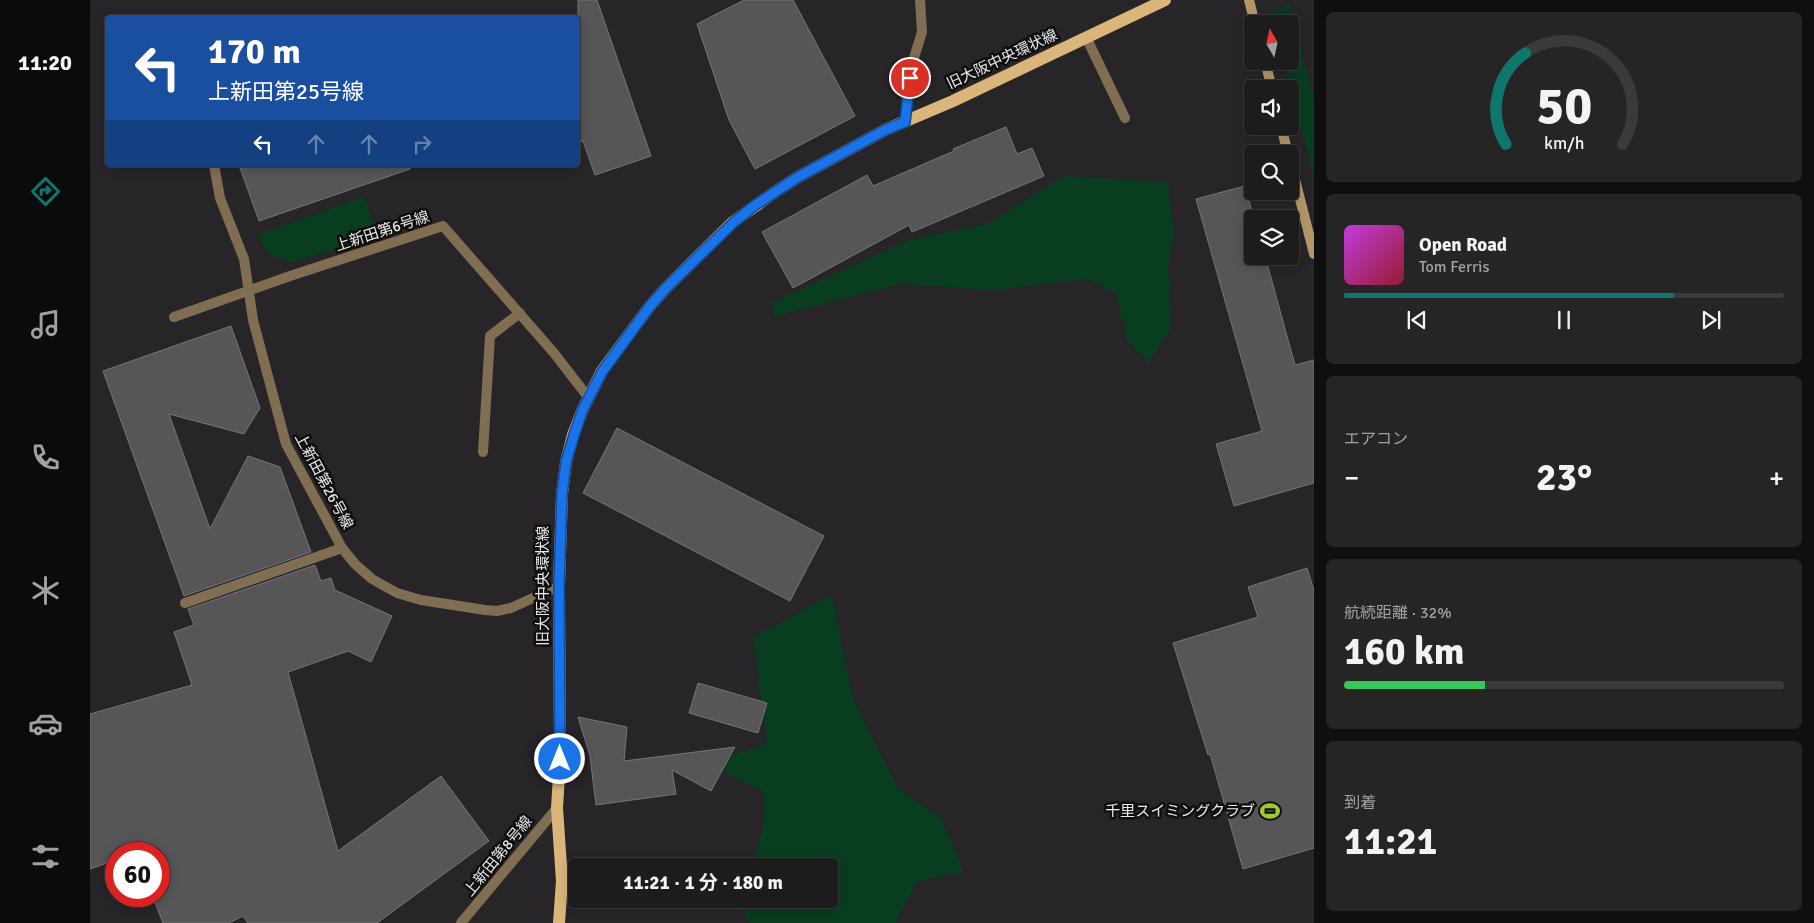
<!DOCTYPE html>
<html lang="ja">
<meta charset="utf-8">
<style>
body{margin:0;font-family:Signika,"Noto Sans JP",sans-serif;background:#252526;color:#f1f3f6;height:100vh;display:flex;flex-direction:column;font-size:19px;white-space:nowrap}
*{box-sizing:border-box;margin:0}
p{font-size:16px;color:#a0a1a4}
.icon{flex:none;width:28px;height:28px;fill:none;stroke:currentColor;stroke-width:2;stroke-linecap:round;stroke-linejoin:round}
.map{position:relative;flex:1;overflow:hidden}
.drawer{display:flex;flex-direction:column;gap:12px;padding:12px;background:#100f10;width:500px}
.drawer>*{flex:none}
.banner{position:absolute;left:15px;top:15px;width:475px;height:152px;border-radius:5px;box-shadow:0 2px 12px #0003,0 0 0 1px #3b3a3b;background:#1a4fa0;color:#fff;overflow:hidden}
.needle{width:32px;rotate:351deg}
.buttons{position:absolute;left:1154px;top:15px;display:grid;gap:10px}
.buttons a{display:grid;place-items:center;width:55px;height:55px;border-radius:5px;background:#1d1c1d;box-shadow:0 2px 12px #0003,0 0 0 1px #3b3a3b;font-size:25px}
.speed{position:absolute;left:15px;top:842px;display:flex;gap:10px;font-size:25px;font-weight:700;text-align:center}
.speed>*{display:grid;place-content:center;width:65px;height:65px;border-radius:50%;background:#1d1c1d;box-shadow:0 2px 12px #0003,0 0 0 1px #3b3a3b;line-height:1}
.speed .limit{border:8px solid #d22;background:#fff;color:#111}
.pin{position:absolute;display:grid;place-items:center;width:42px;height:42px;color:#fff;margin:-21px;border:2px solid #fff;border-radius:50%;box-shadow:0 1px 5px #0007}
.me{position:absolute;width:55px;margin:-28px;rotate:0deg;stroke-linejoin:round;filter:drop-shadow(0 0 4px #0008)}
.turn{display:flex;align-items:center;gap:18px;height:105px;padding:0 20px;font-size:22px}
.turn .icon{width:65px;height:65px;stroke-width:2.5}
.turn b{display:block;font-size:35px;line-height:42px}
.lanes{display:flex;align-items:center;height:48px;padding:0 20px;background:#0003;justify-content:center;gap:25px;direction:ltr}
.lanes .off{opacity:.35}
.big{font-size:38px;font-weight:700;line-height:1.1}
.drawer .card{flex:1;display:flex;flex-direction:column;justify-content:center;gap:8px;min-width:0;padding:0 18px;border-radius:8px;background:#252526}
.drawer .dial{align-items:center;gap:0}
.dial svg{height:130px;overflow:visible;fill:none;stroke:#3b3a3b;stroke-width:7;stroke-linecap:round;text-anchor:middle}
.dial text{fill:#f1f3f6;stroke:none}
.song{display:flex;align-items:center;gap:15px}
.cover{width:60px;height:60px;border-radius:8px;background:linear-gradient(135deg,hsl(290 70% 55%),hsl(350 70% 35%))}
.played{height:5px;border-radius:2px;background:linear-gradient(90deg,#0f766e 75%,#3b3a3b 75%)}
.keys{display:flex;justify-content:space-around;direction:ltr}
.heat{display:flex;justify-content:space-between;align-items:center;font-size:28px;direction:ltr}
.charge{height:8px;border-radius:4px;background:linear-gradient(90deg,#34c759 32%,#3b3a3b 0)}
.trip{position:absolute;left:478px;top:858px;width:270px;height:50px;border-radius:5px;background:#1d1c1d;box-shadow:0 2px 12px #0003,0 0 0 1px #3b3a3b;font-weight:700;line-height:50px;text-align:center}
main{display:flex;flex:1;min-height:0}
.tab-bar{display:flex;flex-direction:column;width:90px;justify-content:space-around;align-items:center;background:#0c0b0c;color:#a0a1a4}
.tab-bar .icon{width:35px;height:35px}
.tab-bar .current{color:#0f766e}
.tab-bar b{font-size:22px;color:#f1f3f6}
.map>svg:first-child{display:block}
.green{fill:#093d1f}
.building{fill:#565557;stroke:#777577}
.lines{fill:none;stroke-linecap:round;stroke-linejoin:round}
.minor{stroke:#806e52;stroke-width:10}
.secondary{stroke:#b39769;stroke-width:10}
.primary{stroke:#dbb67a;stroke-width:12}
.route-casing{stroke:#114b97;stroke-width:12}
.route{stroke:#1a73e8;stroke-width:9}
.labels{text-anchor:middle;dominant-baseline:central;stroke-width:5;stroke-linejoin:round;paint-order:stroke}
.street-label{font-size:15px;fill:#ebeaeb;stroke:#0f0f0f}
.poi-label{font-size:15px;fill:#ebeaeb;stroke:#0f0f0f;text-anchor:end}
</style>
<main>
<nav class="tab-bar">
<b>11:20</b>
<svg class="icon current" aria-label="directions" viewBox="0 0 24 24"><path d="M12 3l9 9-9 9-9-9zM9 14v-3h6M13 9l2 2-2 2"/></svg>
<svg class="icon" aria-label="music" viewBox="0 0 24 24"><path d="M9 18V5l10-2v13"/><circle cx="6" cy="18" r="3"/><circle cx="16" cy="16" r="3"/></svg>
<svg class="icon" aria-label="phone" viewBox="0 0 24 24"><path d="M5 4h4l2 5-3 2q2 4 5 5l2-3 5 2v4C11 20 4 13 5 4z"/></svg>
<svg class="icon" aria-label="climate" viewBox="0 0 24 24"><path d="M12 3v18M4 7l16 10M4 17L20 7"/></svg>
<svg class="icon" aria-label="car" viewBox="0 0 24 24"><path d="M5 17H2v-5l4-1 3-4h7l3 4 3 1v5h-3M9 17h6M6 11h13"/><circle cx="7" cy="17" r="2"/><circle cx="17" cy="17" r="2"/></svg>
<svg class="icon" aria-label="filters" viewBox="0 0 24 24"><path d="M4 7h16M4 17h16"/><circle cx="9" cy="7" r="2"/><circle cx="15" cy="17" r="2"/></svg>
</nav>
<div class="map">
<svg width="1224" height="923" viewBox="0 0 1224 923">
<rect width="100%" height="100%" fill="#272527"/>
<path class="green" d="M1199,4L1224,98V176L1193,61H1200V24H1183L1180,11Z
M974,176L1078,182L1084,233L1078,265L1081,329L1058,363L1037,340L1026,293L997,279L906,290L811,284L683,317V302L816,241L897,224Z
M274,197L287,233L246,249L199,263L178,253L167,235Z
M742,595L763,700L808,788L851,818L874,872L828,881L805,923H659L651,908L653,899H739V866H662L673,827L674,792L635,773L636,757L677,744L663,637Z"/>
<path class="building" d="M488,0H507L561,156L505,175L493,141L488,143Z
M654,0H703L765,116L665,169L639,120L607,24Z
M916,127L927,154L942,148L954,176L822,232L819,225L703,288L672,232L777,175L783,186L864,151L863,149Z
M149,165H319L320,169L169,221Z
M1155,186L1164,219H1162V256H1175L1205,365L1224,360V483L1144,506L1126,444L1172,431L1106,199Z
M141,326L170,408L154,434L79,414L120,529L158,456L190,467L221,552L94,596L13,371Z
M527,428L734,536L700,601L493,493Z
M225,565L231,581L241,578L245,590L302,616L281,662L258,651L198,672L248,851L351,776L399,841L287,923H158L153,916L139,923H73L63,897L61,898L60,896H69V854H26V860L0,869V714L102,685L84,632L104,625L98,609Z
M1217,568L1224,590V848L1153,869L1120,754L1118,755L1083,643L1168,617L1158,587Z
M608,683L677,703L668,733L599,713Z
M488,717L537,727L534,761L645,747L621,791L582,770L586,794L506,805L500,756Z"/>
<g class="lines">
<path class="minor" d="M996,37L1035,118
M815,122L823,61L832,32L830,0
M124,165L130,198L154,259L163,320L196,444L252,548L265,564L282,579L307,593L331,600L395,610L407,611L421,608L469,586
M84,317L200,276L353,226L464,353L498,397
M393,452L400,336L430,313
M95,603L252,548
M371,923L467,808"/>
<path class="secondary" d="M1159,0L1165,24
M1175,61L1182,89
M1191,126L1198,154
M1200,160L1224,254"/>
<path class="primary" d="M469,923L472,881L467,808L470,759L469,586L472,494L476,462L483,435L493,409L512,371L560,306L576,288L643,222L682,194L708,177L795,130L863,101L1075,0"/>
</g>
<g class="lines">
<defs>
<path id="route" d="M470,759L469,586L472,494L476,462L484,435L493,409L512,372L560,306L576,288L644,222L664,206L708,177L795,130L815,122L820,78"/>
</defs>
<use href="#route" class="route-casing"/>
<use href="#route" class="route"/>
</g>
<defs>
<symbol id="stadium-bare" viewBox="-9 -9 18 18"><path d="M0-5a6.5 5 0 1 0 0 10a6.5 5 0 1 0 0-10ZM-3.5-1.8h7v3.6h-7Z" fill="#9dca30" stroke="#0f0f0f" stroke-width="2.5" paint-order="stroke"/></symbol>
</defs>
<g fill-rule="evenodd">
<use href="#stadium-bare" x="1166" y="797" width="28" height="28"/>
</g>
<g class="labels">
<g class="street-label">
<text transform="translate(912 59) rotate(-25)">旧大阪中央環状線</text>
<text transform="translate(292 231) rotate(-18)">上新田第6号線</text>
<text transform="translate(234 481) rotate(62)">上新田第26号線</text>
<text transform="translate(453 586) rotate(-90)">旧大阪中央環状線</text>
<text transform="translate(408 856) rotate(-51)">上新田第8号線</text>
</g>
<g class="poi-label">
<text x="1165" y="811">千里スイミングクラブ</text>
</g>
</g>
</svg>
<div class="buttons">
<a><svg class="needle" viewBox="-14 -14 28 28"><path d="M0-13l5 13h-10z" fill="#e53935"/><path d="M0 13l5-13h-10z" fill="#a0a1a4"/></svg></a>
<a><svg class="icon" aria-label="sound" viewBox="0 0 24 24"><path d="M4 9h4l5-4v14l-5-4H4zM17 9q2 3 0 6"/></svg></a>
<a><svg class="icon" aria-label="search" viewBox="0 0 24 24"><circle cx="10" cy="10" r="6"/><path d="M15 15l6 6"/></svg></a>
<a><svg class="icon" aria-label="layers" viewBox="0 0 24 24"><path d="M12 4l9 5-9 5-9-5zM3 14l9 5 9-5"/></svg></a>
</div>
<div class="speed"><div class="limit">60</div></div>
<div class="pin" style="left:820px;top:78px;background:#d93025"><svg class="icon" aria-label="arrive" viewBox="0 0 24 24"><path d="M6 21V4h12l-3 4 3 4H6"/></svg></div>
<svg class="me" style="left:470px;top:759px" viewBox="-20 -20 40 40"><circle r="17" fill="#1a73e8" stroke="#fff" stroke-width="3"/><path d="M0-11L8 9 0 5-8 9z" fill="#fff"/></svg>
<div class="trip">11:21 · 1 分 · 180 m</div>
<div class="banner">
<div class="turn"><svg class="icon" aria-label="left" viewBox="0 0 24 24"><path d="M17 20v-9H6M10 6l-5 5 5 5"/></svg><div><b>170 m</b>上新田第25号線</div></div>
<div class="lanes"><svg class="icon" aria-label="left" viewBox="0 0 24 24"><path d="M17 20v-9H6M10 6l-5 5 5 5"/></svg><svg class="icon off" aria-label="ahead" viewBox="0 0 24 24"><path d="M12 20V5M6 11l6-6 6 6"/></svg><svg class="icon off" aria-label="ahead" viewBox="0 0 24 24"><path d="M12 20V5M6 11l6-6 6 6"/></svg><svg class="icon off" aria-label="right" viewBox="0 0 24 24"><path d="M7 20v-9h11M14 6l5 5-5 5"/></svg></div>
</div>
</div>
<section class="drawer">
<div class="card dial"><svg viewBox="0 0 100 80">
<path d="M14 69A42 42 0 1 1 86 69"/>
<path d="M14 69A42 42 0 0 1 26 13" stroke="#0f766e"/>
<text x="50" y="56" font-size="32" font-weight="700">50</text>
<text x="50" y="72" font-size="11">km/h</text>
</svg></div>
<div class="card">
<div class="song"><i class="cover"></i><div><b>Open Road</b><p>Tom Ferris</p></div></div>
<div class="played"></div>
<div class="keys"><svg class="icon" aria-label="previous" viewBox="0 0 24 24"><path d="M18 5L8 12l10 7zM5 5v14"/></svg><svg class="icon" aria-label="pause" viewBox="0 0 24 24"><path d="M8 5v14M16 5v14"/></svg><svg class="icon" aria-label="next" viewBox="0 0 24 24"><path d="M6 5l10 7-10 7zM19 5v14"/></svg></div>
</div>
<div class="card"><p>エアコン</p>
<div class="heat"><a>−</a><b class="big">23°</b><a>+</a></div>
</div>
<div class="card"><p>航続距離 · 32%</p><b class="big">160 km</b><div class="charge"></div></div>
<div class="card"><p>到着</p><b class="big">11:21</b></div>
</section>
</main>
